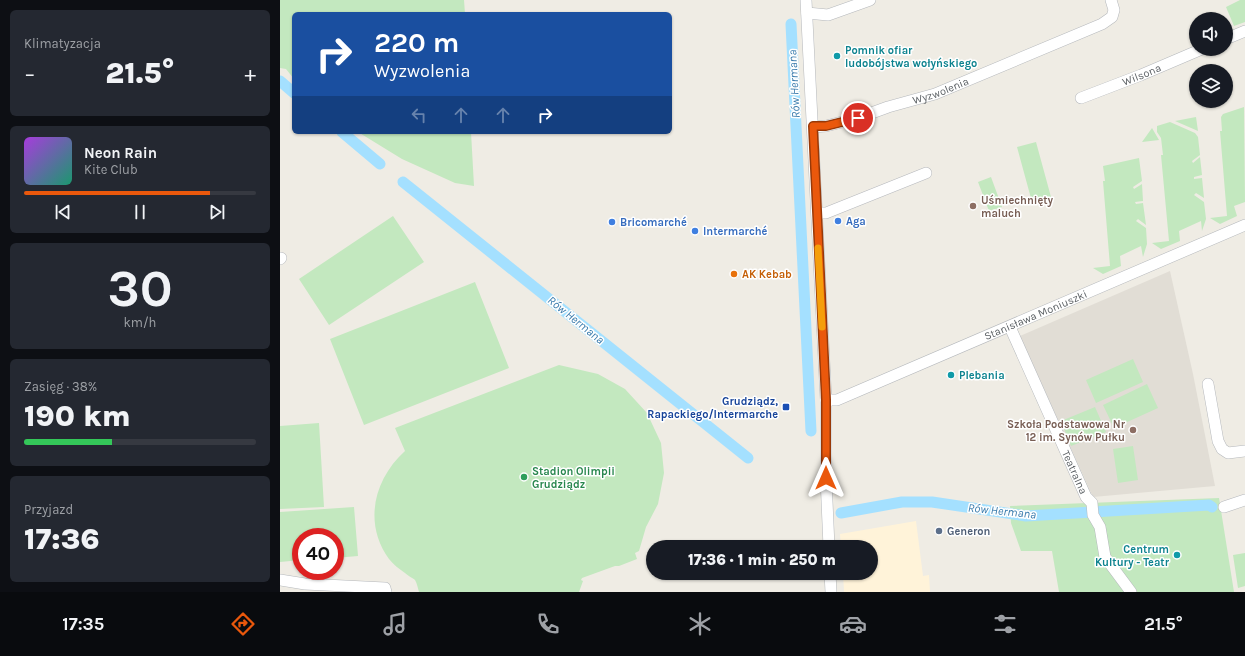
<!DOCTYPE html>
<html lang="pl">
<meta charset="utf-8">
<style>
body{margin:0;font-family:Karla,sans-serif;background:#242831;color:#f1f3f6;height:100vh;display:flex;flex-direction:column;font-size:15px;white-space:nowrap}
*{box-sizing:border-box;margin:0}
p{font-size:13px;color:#9ea1a6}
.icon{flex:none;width:22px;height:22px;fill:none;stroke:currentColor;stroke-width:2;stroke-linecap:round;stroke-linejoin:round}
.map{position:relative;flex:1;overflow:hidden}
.panel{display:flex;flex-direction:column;gap:10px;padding:10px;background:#0d0f14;width:280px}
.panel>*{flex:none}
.guide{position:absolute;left:12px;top:12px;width:380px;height:122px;border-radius:6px;box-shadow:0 1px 3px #0004;background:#1a4fa0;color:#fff;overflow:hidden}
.controls{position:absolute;left:909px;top:12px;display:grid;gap:8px}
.controls a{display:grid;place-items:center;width:44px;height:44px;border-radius:50%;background:#171b24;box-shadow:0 1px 3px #0004;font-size:20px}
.speed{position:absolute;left:12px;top:528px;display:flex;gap:8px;font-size:20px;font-weight:700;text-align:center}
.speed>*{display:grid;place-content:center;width:52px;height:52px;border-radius:50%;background:#171b24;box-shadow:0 1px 3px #0004;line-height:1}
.speed .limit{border:6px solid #d22;background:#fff;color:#111}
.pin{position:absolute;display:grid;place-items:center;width:34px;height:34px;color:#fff;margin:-17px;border:2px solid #fff;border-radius:50%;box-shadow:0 1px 4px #0007}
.me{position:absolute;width:44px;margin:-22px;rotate:0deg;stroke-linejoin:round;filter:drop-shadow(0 0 3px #0008)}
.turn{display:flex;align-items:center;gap:14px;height:84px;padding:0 16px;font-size:18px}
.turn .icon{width:52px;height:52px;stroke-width:2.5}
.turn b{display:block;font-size:28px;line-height:34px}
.lanes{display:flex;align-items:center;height:38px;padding:0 16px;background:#0003;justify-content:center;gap:20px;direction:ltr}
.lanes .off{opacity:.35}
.big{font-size:30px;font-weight:800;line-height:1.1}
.panel .tile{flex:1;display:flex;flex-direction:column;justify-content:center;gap:6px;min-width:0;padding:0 14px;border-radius:6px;background:#242831}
.panel .dial{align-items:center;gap:0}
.dial b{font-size:52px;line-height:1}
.song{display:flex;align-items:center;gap:12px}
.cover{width:48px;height:48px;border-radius:6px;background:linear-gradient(135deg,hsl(280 70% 55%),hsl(160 70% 35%))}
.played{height:4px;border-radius:2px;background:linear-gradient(90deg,#ea580c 80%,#363941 80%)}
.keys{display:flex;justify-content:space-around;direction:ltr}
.heat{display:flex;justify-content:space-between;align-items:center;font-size:22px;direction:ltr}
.charge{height:6px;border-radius:3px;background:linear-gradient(90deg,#34c759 38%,#363941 0)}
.trip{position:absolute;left:366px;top:540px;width:232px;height:40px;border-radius:20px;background:#171b24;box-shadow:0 1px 3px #0004;font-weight:800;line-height:40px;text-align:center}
.dock{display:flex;height:64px;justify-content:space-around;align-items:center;background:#090b0e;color:#9ea1a6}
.dock .icon{width:28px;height:28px}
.dock .active{color:#ea580c}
.dock b{font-size:18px;color:#f1f3f6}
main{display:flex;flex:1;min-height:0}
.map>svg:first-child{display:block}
.commercial{fill:#fff3d9}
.education{fill:#e1ddd5}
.green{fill:#c3e8bf}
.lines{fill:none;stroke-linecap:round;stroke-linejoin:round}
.canal{stroke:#a4e0ff;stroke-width:11}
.minor-casing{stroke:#b5b8bc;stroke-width:12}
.minor{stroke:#fff;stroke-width:11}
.route-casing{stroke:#983908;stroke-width:10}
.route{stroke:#ea580c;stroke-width:7}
.slow{stroke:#f59e0b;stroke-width:7}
.culture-dot{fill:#0f9aa8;stroke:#fff;stroke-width:1.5}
.education-dot{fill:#8d6e63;stroke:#fff;stroke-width:1.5}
.shop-dot{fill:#3f7fe0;stroke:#fff;stroke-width:1.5}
.food-dot{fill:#e8710a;stroke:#fff;stroke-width:1.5}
.transit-dot{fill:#1a4fb4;stroke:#fff;stroke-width:1.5}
.leisure-dot{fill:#2e9e5b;stroke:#fff;stroke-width:1.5}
.service-dot{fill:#5c6f8a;stroke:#fff;stroke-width:1.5}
.labels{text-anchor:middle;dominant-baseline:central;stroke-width:3;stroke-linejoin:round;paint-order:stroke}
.culture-label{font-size:11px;font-weight:bold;fill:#0d838f;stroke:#fff;text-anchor:start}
.street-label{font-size:11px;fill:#5c6165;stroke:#fff}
.education-label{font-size:11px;font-weight:bold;fill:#785e54;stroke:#fff;text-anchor:start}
.shop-label{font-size:11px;font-weight:bold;fill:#366cbe;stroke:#fff;text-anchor:start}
.food-label{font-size:11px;font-weight:bold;fill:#c56008;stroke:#fff;text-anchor:start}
.transit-label{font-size:11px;font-weight:bold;fill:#164399;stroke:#fff;text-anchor:end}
.leisure-label{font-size:11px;font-weight:bold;fill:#27864d;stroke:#fff;text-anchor:start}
.service-label{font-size:11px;font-weight:bold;fill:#4e5e75;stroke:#fff;text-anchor:start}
.water-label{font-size:12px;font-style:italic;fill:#3a7cad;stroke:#fff}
</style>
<main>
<section class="panel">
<div class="tile"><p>Klimatyzacja</p>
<div class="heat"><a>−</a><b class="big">21.5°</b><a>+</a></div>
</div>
<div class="tile">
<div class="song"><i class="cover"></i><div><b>Neon Rain</b><p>Kite Club</p></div></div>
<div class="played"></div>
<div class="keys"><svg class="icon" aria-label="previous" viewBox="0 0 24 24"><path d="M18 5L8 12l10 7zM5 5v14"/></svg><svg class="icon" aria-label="pause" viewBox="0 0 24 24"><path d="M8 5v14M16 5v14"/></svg><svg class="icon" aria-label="next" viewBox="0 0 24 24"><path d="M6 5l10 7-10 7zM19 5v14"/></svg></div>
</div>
<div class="tile dial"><b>30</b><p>km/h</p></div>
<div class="tile"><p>Zasięg · 38%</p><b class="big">190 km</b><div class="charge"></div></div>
<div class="tile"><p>Przyjazd</p><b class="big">17:36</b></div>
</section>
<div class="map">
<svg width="965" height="592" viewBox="0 0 965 592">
<rect width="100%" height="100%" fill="#efece4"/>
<path class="commercial" d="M636,521L643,576L649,575L650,592H564L563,573H591V547H561L560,534Z"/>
<path class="education" d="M890,271L913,374L935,486L813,497L740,336Z"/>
<path class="green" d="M0,0H184L185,14H14V79L6,69L0,68Z
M960,0H965V22L954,26L946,7Z
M964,107L965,202L954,206L957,216L940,224L930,218L947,216L940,131H942L941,117L943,114Z
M916,117L918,131L895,121Z
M890,122L915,133L918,137L920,155L912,161L913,163L920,157L922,175L914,177V179L922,178L924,198L916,193L914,195L924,202L926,219L922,231L921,221L899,231L900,241L881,249L872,243L889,241L881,155H883L881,138L877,132V126Z
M872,128L879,140L862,142Z
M78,132H191L194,186L175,183L122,159Z
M756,142L771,197L752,202L737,147Z
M859,158L862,181L853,187L854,189L862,184L863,201L855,202L856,204L863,203L866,225L858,219L856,221L866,228L867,244L863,257L861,246L840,256L841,266L823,274L813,268L830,266L823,181H825L823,166Z
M711,177L722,207L709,211L698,182Z
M113,216L144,262L49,325L19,279Z
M195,282L229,368L84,425L50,339Z
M853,359L863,382L816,403L806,380Z
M279,365L318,374L345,389L367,413L381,443L384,473L378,504L366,527L359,551L355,553L357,559L339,566H335L302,578L301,580L303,581L299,592H139C138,589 137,583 135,580C133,578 128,576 125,573C119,569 113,564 109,559C83,523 94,479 125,451L115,428Z
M867,384L878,408L834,428L823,405Z
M815,407L826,432L791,446L781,421Z
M39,423L44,507L0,509V426Z
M853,446L858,480L838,483L833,449Z
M939,498L954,592H779L772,551H741L731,523L730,506Z
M74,507L78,556L55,558V537H21V560L0,562V512Z
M965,553V586L958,588L953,555Z"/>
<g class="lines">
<path class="canal" d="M511,24L531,431
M0,81L14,93
M62,132L100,164
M123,182L468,458
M561,513L622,502H652L746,516L929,505L932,507"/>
<defs>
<g id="minor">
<path d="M526,0L546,400V478L549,547"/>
<path d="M527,13L548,15L590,0"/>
<path d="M946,39L965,31"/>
<path id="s1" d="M801,98L861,75L922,49"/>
<path id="s2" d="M533,127L546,126L578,118L608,107L655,94L822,24L832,17L834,10L831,0"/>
<path d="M537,213H546L646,173"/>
<path d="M0,259L1,258"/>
<path id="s3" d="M730,327L806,497L812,503L813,515L820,527L825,557L851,592"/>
<path d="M928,384L938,441L942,449L948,453L965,451"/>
<path id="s4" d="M546,400H557L965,225"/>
<path d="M944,507L965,500"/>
<path d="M550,573L551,592"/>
<path d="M0,580L25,584L105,588L106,592"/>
</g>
</defs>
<use href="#minor" class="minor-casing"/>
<use href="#minor" class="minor"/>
</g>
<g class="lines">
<defs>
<path id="route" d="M546,478V400L533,126H546L578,118"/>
</defs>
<use href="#route" class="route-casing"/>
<use href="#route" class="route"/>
<path class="slow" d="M538,248L542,327"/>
</g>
<g class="culture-dot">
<circle cx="557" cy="56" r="4"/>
<circle cx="671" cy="375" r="4"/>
<circle cx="897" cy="555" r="4"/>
</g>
<g class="education-dot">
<circle cx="693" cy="206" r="4"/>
<circle cx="853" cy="430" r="4"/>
</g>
<g class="shop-dot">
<circle cx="558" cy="221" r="4"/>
<circle cx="332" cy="222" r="4"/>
<circle cx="415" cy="231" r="4"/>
</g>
<circle class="food-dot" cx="454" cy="274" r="4"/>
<rect class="transit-dot" x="502" y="403" width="8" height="8" rx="2"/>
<circle class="leisure-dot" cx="244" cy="477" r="4"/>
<circle class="service-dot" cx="659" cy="531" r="4"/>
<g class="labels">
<g class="culture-label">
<text x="565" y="50">Pomnik ofiar<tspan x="565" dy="13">ludobójstwa wołyńskiego</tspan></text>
<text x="679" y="375">Plebania</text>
<text x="889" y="549" text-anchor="end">Centrum<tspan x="889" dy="13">Kultury - Teatr</tspan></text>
</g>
<g class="street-label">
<text stroke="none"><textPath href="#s1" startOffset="65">Wilsona</textPath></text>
<text stroke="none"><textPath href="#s2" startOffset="133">Wyzwolenia</textPath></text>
<text stroke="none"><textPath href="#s4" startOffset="227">Stanisława Moniuszki</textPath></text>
<text stroke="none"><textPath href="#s3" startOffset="159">Teatralna</textPath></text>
</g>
<g class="education-label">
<text x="701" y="200">Uśmiechnięty<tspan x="701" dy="13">maluch</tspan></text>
<text x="845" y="424" text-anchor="end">Szkoła Podstawowa Nr<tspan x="845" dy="13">12 im. Synów Pułku</tspan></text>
</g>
<g class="shop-label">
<text x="566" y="221">Aga</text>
<text x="340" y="222">Bricomarché</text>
<text x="423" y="231">Intermarché</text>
</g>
<g class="food-label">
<text x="462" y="274">AK Kebab</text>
</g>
<g class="transit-label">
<text x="498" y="401">Grudziądz,<tspan x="498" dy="13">Rapackiego/Intermarche</tspan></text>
</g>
<g class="leisure-label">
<text x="252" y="471">Stadion Olimpii<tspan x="252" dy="13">Grudziądz</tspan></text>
</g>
<g class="service-label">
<text x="667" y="531">Generon</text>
</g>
<g class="water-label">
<text transform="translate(514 84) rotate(-93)">Rów Hermana</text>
<text transform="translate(296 320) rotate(39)">Rów Hermana</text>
<text transform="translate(722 511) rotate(6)">Rów Hermana</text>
</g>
</g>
</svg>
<div class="controls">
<a><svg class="icon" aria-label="sound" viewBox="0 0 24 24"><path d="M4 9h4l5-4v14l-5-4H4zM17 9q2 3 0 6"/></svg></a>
<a><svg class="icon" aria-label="layers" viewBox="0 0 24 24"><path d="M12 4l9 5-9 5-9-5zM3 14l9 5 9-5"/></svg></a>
</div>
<div class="speed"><div class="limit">40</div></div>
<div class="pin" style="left:578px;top:118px;background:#d93025"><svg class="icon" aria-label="arrive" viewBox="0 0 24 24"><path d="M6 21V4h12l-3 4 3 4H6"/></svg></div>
<svg class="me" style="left:546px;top:478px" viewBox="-20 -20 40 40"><path d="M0-17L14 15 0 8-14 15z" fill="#ea580c" stroke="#fff" stroke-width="4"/></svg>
<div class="trip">17:36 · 1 min · 250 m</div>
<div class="guide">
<div class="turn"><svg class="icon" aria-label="right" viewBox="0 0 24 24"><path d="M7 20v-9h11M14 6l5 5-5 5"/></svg><div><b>220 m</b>Wyzwolenia</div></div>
<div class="lanes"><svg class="icon off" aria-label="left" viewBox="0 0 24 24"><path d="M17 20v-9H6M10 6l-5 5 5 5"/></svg><svg class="icon off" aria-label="ahead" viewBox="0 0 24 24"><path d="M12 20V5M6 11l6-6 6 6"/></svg><svg class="icon off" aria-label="ahead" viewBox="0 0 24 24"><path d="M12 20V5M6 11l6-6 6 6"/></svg><svg class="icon" aria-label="right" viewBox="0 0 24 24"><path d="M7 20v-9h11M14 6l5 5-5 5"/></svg></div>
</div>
</div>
</main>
<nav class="dock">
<b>17:35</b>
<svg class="icon active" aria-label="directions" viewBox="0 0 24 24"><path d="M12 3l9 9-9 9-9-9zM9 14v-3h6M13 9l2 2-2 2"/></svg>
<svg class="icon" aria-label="music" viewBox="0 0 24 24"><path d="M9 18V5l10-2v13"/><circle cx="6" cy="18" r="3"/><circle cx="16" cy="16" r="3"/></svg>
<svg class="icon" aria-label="phone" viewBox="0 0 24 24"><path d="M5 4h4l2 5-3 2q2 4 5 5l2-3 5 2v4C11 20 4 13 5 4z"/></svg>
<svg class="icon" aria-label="climate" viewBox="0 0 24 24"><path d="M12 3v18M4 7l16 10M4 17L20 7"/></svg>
<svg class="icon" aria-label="car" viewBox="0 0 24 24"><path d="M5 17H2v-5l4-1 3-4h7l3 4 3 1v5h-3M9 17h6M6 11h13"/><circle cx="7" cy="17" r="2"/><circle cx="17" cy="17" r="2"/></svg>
<svg class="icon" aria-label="filters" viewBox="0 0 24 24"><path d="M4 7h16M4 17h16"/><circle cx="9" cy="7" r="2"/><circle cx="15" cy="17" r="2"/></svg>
<b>21.5°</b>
</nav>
